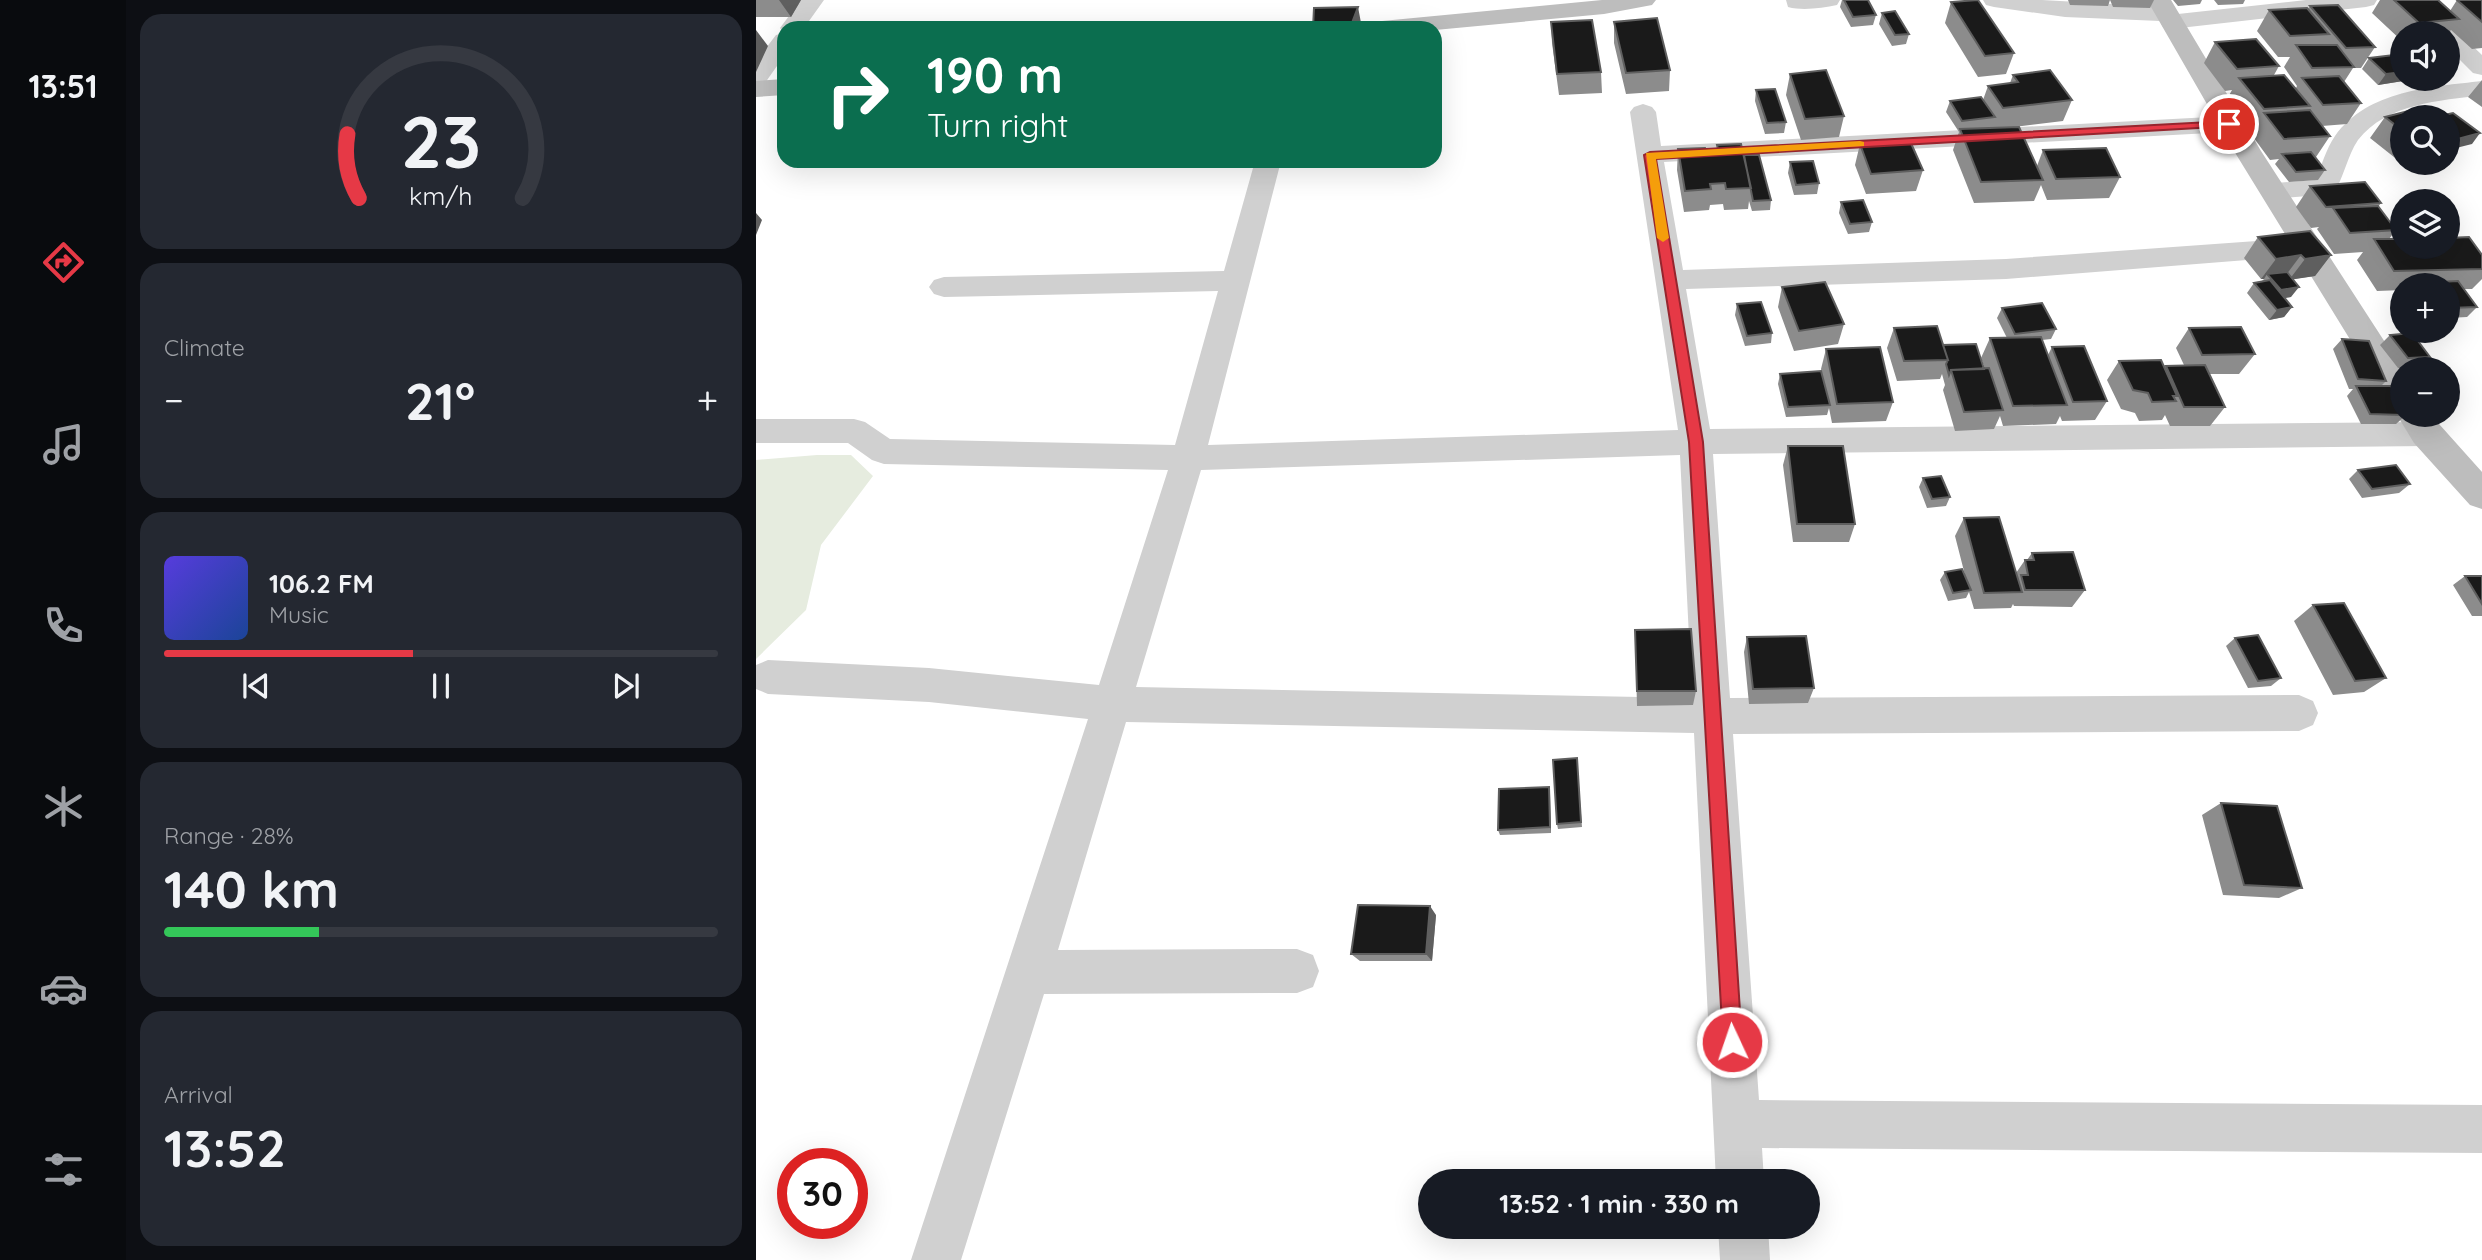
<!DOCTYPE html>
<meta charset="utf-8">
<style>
body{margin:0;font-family:Quicksand,sans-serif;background:#242831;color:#f1f3f6;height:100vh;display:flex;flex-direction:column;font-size:26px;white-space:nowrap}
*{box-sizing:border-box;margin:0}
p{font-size:23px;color:#9ea1a6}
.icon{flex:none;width:38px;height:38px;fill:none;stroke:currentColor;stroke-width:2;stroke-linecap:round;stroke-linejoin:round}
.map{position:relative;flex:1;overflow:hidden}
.sheet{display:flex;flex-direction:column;gap:14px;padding:14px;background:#0d0f14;width:630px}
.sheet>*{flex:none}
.top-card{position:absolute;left:21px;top:21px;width:665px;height:147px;border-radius:21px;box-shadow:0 7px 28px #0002;background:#0b6e4f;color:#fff;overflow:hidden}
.tools{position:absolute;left:1634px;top:21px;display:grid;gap:14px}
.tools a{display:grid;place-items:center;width:70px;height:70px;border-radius:50%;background:#171b24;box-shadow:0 7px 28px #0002;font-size:35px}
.speed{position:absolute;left:21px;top:1148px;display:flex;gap:14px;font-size:35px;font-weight:700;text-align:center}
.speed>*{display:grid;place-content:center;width:91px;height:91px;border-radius:50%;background:#171b24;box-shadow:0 7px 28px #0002;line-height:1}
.speed .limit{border:10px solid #d22;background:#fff;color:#111}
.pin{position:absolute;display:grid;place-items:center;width:60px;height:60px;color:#fff;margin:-30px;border:4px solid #fff;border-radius:50%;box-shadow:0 2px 7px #0007}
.me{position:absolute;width:77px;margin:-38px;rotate:357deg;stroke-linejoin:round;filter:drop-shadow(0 0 5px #0008)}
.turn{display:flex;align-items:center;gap:24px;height:147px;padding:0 35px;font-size:32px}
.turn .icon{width:91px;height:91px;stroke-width:2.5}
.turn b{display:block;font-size:49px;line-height:60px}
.big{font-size:52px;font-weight:700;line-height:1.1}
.sheet .card{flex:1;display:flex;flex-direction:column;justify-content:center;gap:10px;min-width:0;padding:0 24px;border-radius:21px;background:#242831}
.sheet .dial{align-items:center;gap:0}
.dial svg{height:182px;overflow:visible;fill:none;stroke:#363941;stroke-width:7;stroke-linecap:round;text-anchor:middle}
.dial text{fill:#f1f3f6;stroke:none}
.song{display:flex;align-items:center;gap:21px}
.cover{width:84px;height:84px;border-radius:10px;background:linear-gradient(135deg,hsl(250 70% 55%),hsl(220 70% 35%))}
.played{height:7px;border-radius:4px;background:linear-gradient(90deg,#e63946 45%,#363941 45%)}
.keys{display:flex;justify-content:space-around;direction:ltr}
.heat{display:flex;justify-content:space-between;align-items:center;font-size:38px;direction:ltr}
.charge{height:10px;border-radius:5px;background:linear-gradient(90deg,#34c759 28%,#363941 0)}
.trip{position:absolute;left:662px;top:1169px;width:402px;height:70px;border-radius:35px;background:#171b24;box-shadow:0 7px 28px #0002;font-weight:700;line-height:70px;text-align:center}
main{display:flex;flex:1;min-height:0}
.tab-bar{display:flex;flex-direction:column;width:126px;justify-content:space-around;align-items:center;background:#090b0e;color:#9ea1a6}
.tab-bar .icon{width:49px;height:49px}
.tab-bar .on{color:#e63946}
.tab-bar b{font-size:32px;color:#f1f3f6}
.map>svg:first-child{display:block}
.green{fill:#e6ecdf}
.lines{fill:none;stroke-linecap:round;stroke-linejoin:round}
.street{fill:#d0d0d0;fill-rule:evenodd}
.secondary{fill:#bdbdbd;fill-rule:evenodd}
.wall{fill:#8c8c8c}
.shaded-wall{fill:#5f5f5f}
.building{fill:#1a1a1a;stroke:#5f5f5f;stroke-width:2}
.route{fill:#e63946;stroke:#96252e;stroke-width:2}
.slow{fill:#f59e0b}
</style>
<main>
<nav class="tab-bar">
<b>13:51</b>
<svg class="icon on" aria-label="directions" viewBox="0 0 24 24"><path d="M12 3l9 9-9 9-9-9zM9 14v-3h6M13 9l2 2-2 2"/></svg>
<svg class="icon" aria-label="music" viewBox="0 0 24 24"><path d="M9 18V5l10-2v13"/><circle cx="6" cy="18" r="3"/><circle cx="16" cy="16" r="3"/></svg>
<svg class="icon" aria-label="phone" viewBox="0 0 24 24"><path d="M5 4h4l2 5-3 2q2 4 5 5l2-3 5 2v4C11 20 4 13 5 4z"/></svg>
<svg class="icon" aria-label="climate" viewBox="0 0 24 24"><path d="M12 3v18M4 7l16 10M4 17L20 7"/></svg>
<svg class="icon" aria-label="car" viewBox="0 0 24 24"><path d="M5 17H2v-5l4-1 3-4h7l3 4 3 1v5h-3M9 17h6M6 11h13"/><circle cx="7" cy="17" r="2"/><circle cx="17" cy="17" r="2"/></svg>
<svg class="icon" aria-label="filters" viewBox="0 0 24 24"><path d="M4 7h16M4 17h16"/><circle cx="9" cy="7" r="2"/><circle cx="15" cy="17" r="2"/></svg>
</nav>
<section class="sheet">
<div class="card dial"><svg viewBox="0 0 100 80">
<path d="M14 69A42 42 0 1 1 86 69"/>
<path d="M14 69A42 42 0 0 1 9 41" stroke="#e63946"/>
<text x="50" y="56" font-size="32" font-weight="700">23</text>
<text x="50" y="72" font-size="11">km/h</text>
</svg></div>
<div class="card"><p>Climate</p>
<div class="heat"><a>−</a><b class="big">21°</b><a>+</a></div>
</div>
<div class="card">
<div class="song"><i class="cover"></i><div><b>106.2 FM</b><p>Music</p></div></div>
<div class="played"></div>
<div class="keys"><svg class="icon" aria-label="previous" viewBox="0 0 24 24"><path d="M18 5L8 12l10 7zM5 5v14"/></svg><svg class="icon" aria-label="pause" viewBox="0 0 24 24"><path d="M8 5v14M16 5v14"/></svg><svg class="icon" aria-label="next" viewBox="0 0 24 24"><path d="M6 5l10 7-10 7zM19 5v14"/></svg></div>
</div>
<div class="card"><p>Range · 28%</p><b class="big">140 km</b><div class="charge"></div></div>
<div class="card"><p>Arrival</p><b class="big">13:52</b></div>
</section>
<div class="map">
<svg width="1726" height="1260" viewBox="0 0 1726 1260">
<rect width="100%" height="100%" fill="#fff"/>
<path class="green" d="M61,455H95L117,476L65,545L50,610L0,659V460Z"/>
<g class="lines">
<path class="street" d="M45,0H68L48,28H28V56L9,83L0,85V61L20,35L28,33L24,28Z
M1030,0H1084L1081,5C1066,8 1047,11 1032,7Z
M1227,0H1286L1411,7L1419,9L1422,14L1550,0H1621L1618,5L1610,7L1415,29L1407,27L1404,21L1309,17L1238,7L1230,5Z
M1692,28L1700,30L1726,55V75L1717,73L1692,48V33H1682Z
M1726,81V95C1684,101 1631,103 1602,140C1591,156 1588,178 1577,194L1516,199L1507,196L1503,190L1507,184L1559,180C1566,165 1570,149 1579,136C1612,90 1675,87 1726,81Z
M887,104L896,107L900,112L905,146L1473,116L1482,119L1486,124L1482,129L1473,132L908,162L927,270L1250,259L1541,238L1551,240L1555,247L1551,254L1541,256L1250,279L930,289L954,429L1670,422L1681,425L1686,434L1681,443L1670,446L957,454L974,698L1543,695L1557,701L1562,713L1557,725L1543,731L977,734L1003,1100L1726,1105V1153L1006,1148L1008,1181H960L938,733L370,722L302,950L541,949L557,955L563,971L557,987L541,993L288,994L205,1260H155L332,719L173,702L12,694L0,689V665L12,660L173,668L343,685L412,470L128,464L116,460L92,443H0V419H98L109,422L134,439L419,445L462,291L188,297L178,294L173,287L178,280L188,277L468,271L499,161H525L452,445L922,430L874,112L878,107ZM924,455L936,698L380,687L445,470Z
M962,1227H1012L1014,1260H964Z"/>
<path class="secondary" d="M846,0H900L896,5L848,14L679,30V28H614L617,23L626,21Z
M1391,0H1415L1505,151L1647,370V415H1675L1726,472V509L1714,505L1658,443L1641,415L1645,409L1635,406L1478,151Z
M28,79V95L0,97V81Z"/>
</g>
<path class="wall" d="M0,0H45L35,17H0Z
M1086,0H1112L1120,15L1117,25L1095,27L1084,7Z
M1312,0H1398L1394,8L1357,7L1354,0L1352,6L1314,5Z
M1417,0H1446L1444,4L1422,6Z
M1458,0H1489L1487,4L1462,5Z
M1624,0H1682L1694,11L1701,0H1726V48L1716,49L1695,30L1692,33H1647V42L1616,13Z
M1195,2L1258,53L1250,74L1222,77L1189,23Z
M1554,6L1619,47L1605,68H1597L1588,82L1605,103L1591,124L1566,126L1574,136L1560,157L1569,170L1562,180L1533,182L1519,164L1523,159L1514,160L1495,134L1497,130H1495L1471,99L1476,90L1469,91L1448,63L1459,42L1523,66L1518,75L1540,88L1541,86L1528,67L1534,57H1522L1501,31L1513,10L1552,9Z
M1126,13L1153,34L1150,44L1136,46L1123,24Z
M795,22L845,72L846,93L803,95L796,43Z
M858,22L914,70L913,91L870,94L858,43Z
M1613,58L1647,79H1649L1647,81L1622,85L1606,69Z
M1034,74L1088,116L1083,137L1045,140L1030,95Z
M1257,75L1316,100L1307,121L1250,128L1281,166L1287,150L1364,177L1353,198L1291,200L1285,185L1278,201L1218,203L1197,150L1203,132L1190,112L1194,101L1227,100L1232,86L1254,83Z
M1726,80V107L1712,97Z
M1000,90L1030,122L1028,133L1009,134L999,101Z
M1629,117H1647V163H1658L1648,165L1614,138Z
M1104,144L1167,170L1160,191L1110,194L1099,165Z
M961,145L988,155L1015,200L1014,210L996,211L993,201L992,209L968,210L967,204L954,205L953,210L928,212L921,170L922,149L951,154L961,153Z
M1034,162L1063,183L1061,194L1038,195L1032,173Z
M1554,186L1625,203L1622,207L1640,230L1633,239L1726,255V279L1716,289H1708L1721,307L1711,317L1692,318V285H1647V290L1621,291L1601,260L1607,252L1578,254L1561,229L1563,227L1555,228L1540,207Z
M1085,202L1116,222L1113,232L1092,234L1083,213Z
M1502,237L1575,255L1559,276L1537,279L1535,297L1529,298L1536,307L1528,317L1513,320L1491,293L1498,283L1506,281L1508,279H1505L1488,258Z
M1026,287L1088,324L1082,344L1038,351L1022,307Z
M981,304L1016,333L1015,343L989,346L979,315Z
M1246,308L1300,329L1295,339L1286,340L1292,355L1296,347L1351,401L1339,420L1306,421L1304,416L1300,424L1247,426L1244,416L1238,429L1199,431L1187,390L1189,385L1186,374L1184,379L1141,381L1131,348L1138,328L1187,345L1229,369L1225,358L1234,338H1251L1241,318Z
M1433,328L1499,354L1483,374H1453L1469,407L1454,426H1414L1409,415L1406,420L1383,421L1379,413L1365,409L1351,380L1363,361L1409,368L1410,366L1428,365L1420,348Z
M1634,335L1674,357L1664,367L1642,368L1624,345Z
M1586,339L1630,381L1625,386L1650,415L1640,424H1605L1591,396L1597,389H1593L1577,349Z
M1070,349L1137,402L1130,421L1076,423L1073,408L1071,415L1030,417L1022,384L1024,374L1068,383L1065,369Z
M1032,446L1099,524L1093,542H1037L1027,465Z
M1602,470L1654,484L1643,493L1606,498L1593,479Z
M1167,478L1194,497L1190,506L1171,508L1163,487Z
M1208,518L1260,573L1269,560H1271L1276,553L1329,590L1316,607L1258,606L1257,604L1255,608L1218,609L1213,592L1210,598L1192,601L1184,580L1189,572L1210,579L1199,536Z
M1709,576H1726V616H1716L1697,585Z
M1557,605L1630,678L1608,692L1577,695L1538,621Z
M879,630L940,691L937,705L881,706Z
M991,637L1058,688L1052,703L993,704L988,652Z
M1479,638L1525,678L1515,686L1492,688L1470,646Z
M821,758L826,827L802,829L801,824Z
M793,787L795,833L744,835L742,830Z
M1465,803L1546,888L1523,898L1467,895L1446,815Z
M680,915L676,961H604L595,954Z"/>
<path class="shaded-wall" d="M23,0H45L35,17Z
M602,7L606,28H594Z
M0,30L12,46L0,72Z
M1647,72V79H1649L1647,81L1622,85L1630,74Z
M1724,133L1716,144L1692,150V147L1698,140Z
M1700,135L1692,145V137Z
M0,213L6,220L0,235Z
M1545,255L1530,275L1511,274L1508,279H1505L1520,259Z
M1575,255L1559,276L1533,280L1549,259Z
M1543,287L1535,297L1517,300L1525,290Z
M1536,307L1528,317L1513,320L1521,310Z
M793,787L794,793L795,833L794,827Z
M674,906L680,915L676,961L670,954Z"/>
<path class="building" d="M1088,0H1112L1120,15L1097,17Z
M1222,0L1258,53L1229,56L1195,2Z
M1638,0H1682L1703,19L1663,23Z
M1701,0H1726V22Z
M1582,5L1619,47L1590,48L1554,6Z
M602,7L594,28H557L558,8Z
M1551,8L1573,34L1534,36L1513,10Z
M1139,11L1153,34L1139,35L1126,13Z
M901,18L914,70L870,73L858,22Z
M836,20L845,72L801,74L795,22Z
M1500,39L1523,66L1481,69L1459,42Z
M1540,45H1581L1598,67L1556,68Z
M1638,55L1647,63V72L1630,74L1613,58Z
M1070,70L1088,116L1049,119L1034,74Z
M1294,70L1316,100L1247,108L1232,86L1262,82L1257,75Z
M1528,75L1554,106L1508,109L1483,78Z
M1583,76L1605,103L1567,105L1546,78Z
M1019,89L1030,122L1011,123L1000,90Z
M1225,97L1239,117L1206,121L1194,101Z
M1664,108L1676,117H1647V131L1629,117Z
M1554,110L1574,136L1528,139L1508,113Z
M1697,113L1724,133L1698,140L1697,139L1700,135L1692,129V117H1679Z
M1263,127L1287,180L1225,182L1204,129Z
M1692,129L1700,135L1692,137Z
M1154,141L1167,170L1115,174L1104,144Z
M985,144L995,188L970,189L969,183L954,184L955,189L929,191L922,149L949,148L951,154L963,153L961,145Z
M1350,148L1364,177L1300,179L1287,150Z
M1555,152L1569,170L1540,172L1526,154Z
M988,155H1003L1015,200L997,201Z
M1057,161L1063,183L1040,185L1034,162Z
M1609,182L1625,203L1570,207L1554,186Z
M1107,200L1116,222L1094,224L1085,202Z
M1622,206L1640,230L1594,233L1577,208Z
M1554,231L1575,255L1549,259L1545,255L1520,259L1502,237Z
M1713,237L1726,255V269L1638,271L1618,239H1647V247H1692V238Z
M1531,272L1543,287L1525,290L1511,274Z
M1514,280L1536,307L1521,310L1498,283Z
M1702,281L1721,307L1692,308V285H1667L1665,283Z
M1069,282L1088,324L1043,331L1026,287Z
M1005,302L1016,333L991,336L981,304Z
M1286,303L1300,329L1259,334L1246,308Z
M1181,326L1192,360L1148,361L1138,328Z
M1485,327L1499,354L1446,355L1433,328Z
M1656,333L1674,357L1652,358L1634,335Z
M1285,337L1311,405L1257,406L1234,338Z
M1586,339L1613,341L1630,381L1602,379Z
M1220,344L1228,369L1195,370L1193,375L1190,364L1192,360L1187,345Z
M1328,346L1351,401L1317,402L1296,347Z
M1124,347L1137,402L1081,404L1070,349Z
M1405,360L1421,396H1417L1420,401L1396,402L1392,393L1377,390L1363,361Z
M1449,365L1469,407H1428L1410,366Z
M1233,368L1247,410L1208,412L1195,370Z
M1065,371L1074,405L1032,407L1024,374Z
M1600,386H1635L1647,408V415L1614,414Z
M1032,446H1087L1099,524H1041Z
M1640,465L1654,484L1616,489L1602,470Z
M1185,476L1194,497L1176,499L1167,478Z
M1243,517L1266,592L1228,593L1208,518Z
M1317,552L1329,590H1269L1265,575H1272L1269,560H1278L1276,553Z
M1206,569L1215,590L1197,593L1189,572Z
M1709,576H1726V604Z
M1588,603L1630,678L1599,681L1557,605Z
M935,629L940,691H881L879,630Z
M1502,635L1525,678L1502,681L1479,638Z
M1050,636L1058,688L997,689L991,637Z
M821,758L825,822L801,824L797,760Z
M793,787L794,827L742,830L743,789Z
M1465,803L1521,806L1546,888L1488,885Z
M602,905L674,906L670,954H595Z"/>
<path class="route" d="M1473,121L1477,122V126L900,159L947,442L986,1042L984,1049L976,1052L969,1049L967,1042L933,442L888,155L894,152Z"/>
<path class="slow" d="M1104,141L1108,142V146L900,159L913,238L907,242L901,238L890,153Z"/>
</svg>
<div class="tools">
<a><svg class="icon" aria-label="sound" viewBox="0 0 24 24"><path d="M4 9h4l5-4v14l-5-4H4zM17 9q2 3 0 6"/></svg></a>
<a><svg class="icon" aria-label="search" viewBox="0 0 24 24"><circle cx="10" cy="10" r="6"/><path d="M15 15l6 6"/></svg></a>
<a><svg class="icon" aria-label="layers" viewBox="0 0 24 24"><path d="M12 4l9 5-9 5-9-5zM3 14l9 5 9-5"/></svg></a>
<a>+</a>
<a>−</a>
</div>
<div class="speed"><div class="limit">30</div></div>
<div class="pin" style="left:1473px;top:124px;background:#d93025"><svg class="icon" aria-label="arrive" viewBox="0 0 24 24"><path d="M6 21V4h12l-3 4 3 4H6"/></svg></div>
<svg class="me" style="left:976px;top:1042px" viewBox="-20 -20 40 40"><circle r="17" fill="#e63946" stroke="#fff" stroke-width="3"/><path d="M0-11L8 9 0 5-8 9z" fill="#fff"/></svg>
<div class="trip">13:52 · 1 min · 330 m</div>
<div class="top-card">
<div class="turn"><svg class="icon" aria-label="right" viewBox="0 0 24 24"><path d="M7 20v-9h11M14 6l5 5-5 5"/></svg><div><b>190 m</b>Turn right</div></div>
</div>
</div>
</main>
